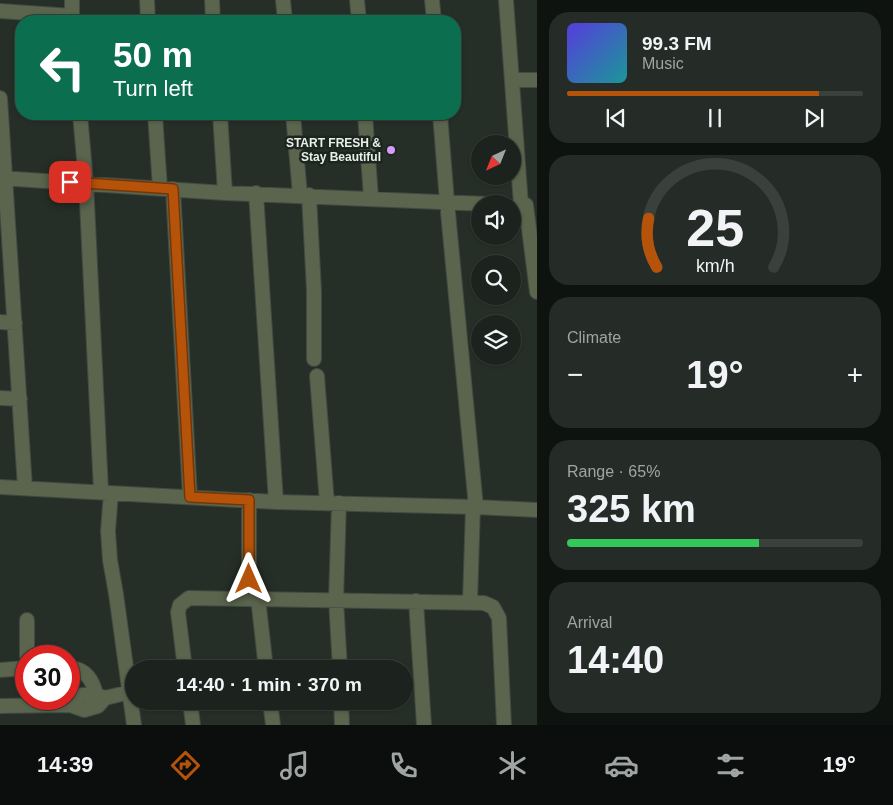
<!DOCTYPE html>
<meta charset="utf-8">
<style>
body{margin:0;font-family:Arial,sans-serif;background:#252b27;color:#f1f3f6;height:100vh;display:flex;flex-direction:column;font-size:19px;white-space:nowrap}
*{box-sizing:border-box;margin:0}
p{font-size:16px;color:#a0a4a4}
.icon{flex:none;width:28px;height:28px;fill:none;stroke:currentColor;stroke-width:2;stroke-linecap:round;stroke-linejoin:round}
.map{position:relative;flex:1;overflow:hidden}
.drawer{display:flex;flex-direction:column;gap:12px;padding:12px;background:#0f1310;width:356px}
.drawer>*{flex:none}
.banner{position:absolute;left:15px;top:15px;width:446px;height:105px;border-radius:20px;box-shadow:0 1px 4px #0004,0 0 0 1px #3a403c;background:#0b6e4f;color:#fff;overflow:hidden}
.needle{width:32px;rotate:223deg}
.tools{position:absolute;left:471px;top:135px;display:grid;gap:10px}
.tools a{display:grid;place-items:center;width:50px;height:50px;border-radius:50%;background:#1c231e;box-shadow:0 1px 4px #0004,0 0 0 1px #3a403c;font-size:25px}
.speed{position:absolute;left:15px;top:645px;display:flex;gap:10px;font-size:25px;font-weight:700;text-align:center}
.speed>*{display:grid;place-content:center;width:65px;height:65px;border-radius:50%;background:#1c231e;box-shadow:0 1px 4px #0004,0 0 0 1px #3a403c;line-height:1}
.speed .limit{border:8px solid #d22;background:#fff;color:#111}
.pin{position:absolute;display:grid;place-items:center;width:42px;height:42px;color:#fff;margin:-21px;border-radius:10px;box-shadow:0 2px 8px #0006}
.me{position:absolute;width:55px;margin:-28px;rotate:0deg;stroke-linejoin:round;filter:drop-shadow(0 0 4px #0008)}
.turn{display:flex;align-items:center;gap:18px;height:105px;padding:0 15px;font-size:22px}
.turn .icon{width:65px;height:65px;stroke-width:2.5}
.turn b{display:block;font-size:35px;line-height:42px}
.big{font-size:38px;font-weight:600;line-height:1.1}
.drawer .widget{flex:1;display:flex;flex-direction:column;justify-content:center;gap:8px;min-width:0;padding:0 18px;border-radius:20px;background:#252b27}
.drawer .dial{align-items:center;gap:0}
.dial svg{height:130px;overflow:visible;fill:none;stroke:#3a403c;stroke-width:7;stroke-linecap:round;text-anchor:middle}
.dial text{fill:#f1f3f6;stroke:none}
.song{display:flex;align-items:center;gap:15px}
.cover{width:60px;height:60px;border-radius:8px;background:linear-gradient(135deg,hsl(250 70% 55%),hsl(180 70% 35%))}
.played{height:5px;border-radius:2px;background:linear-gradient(90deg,#b45309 85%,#3a403c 85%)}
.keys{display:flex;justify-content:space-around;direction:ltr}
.heat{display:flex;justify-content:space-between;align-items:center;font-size:28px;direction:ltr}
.charge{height:8px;border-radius:4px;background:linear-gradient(90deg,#34c759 65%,#3a403c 0)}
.trip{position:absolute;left:125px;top:660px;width:288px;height:50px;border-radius:25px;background:#1c231e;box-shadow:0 1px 4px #0004,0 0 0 1px #3a403c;font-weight:600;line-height:50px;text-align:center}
.menu{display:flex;height:80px;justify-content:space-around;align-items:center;background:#0b0e0c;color:#a0a4a4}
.menu .icon{width:35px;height:35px}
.menu .current{color:#b45309}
.menu b{font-size:22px;color:#f1f3f6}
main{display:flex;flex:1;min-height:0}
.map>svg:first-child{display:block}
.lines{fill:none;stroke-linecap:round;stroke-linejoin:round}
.minor-casing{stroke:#404a43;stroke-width:16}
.minor{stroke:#5b644c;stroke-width:14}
.route-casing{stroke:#753606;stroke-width:12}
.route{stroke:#b45309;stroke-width:9}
.poi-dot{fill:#d59cfb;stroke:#1b261f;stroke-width:2}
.labels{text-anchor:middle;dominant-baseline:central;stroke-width:5;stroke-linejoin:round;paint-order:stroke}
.poi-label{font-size:12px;font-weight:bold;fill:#e8efeb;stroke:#1b261f;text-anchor:end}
</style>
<main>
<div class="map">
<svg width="537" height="725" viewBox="0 0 537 725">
<rect width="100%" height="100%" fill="#252f28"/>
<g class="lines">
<defs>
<path id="minor" d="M72,0V16
M147,0L148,21
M212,0L213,21
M283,0L285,21
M357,0L359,21
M432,0L434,21
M506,0L521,205
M0,11L72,16L73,21
M512,80H537
M0,98L25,488
M80,114L86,182L101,491
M155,114L160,188
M220,114L225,193
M293,114L300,195
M365,114L371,198
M440,114L447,202L476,507
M0,178L225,193L487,204
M173,189L190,497
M256,193L276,502
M309,195L314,291V359
M526,205L537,292
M0,322L15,323
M317,376L327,503
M0,398L20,399
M0,487L276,502L476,507L537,510
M111,493L108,531L110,560L116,594L134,725
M339,503L336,600L340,669
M249,598V500
M258,598L266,669
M416,601L424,725
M470,602L473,506
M27,620V656
M69,668C85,668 93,680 96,695
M185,669L178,612L180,605L189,598L484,603L493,607L499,618L504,725
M0,670L26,668
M190,701L193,725
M270,701L273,725
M341,701L342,725
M70,705L82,695H96L105,698L130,692
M0,706L70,705L84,710L98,706L105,698"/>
</defs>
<use href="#minor" class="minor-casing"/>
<use href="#minor" class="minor"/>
</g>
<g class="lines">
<defs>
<path id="route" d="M70,182L173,189L190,497L249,500V579"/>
</defs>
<use href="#route" class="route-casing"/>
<use href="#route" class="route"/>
</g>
<circle class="poi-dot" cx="391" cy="150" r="5"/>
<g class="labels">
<g class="poi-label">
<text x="381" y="143">START FRESH &amp;<tspan x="381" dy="14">Stay Beautiful</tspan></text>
</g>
</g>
</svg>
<div class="tools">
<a><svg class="needle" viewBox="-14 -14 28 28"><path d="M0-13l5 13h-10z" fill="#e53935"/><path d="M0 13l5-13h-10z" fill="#a0a4a4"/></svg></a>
<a><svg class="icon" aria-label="sound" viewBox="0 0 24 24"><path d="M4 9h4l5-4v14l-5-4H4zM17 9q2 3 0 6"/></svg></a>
<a><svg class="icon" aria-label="search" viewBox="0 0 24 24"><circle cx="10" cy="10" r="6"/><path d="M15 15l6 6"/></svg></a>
<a><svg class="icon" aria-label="layers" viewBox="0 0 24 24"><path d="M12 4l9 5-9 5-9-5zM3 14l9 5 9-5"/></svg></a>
</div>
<div class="speed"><div class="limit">30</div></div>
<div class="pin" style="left:70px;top:182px;background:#d93025"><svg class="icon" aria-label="arrive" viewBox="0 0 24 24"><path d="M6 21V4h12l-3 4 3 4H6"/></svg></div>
<svg class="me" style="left:249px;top:579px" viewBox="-20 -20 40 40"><path d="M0-17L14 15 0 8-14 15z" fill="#b45309" stroke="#fff" stroke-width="4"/></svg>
<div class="trip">14:40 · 1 min · 370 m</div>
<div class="banner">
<div class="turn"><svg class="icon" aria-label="left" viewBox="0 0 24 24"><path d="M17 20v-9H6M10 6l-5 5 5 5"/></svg><div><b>50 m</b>Turn left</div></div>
</div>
</div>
<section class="drawer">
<div class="widget">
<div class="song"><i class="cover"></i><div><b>99.3 FM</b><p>Music</p></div></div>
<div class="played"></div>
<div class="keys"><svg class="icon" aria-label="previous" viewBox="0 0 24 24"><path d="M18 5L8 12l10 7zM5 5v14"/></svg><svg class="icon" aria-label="pause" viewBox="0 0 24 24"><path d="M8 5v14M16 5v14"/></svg><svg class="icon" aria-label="next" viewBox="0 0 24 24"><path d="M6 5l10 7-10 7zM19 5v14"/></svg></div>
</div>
<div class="widget dial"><svg viewBox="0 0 100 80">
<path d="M14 69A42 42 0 1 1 86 69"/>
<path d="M14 69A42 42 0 0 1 9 39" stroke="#b45309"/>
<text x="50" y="56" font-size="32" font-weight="700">25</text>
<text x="50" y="72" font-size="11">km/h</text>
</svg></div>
<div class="widget"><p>Climate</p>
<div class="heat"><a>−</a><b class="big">19°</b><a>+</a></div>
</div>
<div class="widget"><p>Range · 65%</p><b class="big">325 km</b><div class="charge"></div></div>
<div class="widget"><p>Arrival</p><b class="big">14:40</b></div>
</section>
</main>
<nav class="menu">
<b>14:39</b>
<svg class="icon current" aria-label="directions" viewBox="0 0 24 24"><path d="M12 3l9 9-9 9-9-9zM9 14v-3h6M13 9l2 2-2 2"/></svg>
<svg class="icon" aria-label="music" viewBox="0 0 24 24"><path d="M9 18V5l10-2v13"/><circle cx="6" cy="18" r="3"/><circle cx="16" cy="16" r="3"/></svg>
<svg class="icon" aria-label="phone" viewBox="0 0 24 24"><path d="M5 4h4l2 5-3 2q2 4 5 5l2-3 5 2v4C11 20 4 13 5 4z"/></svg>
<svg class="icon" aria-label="climate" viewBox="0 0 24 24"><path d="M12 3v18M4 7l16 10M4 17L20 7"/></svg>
<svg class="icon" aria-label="car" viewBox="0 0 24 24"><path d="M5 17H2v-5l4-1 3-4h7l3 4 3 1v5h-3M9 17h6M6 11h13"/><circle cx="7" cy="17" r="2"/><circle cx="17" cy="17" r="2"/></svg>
<svg class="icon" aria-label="filters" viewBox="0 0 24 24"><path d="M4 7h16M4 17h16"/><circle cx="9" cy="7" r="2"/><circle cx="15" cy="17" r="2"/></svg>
<b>19°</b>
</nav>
